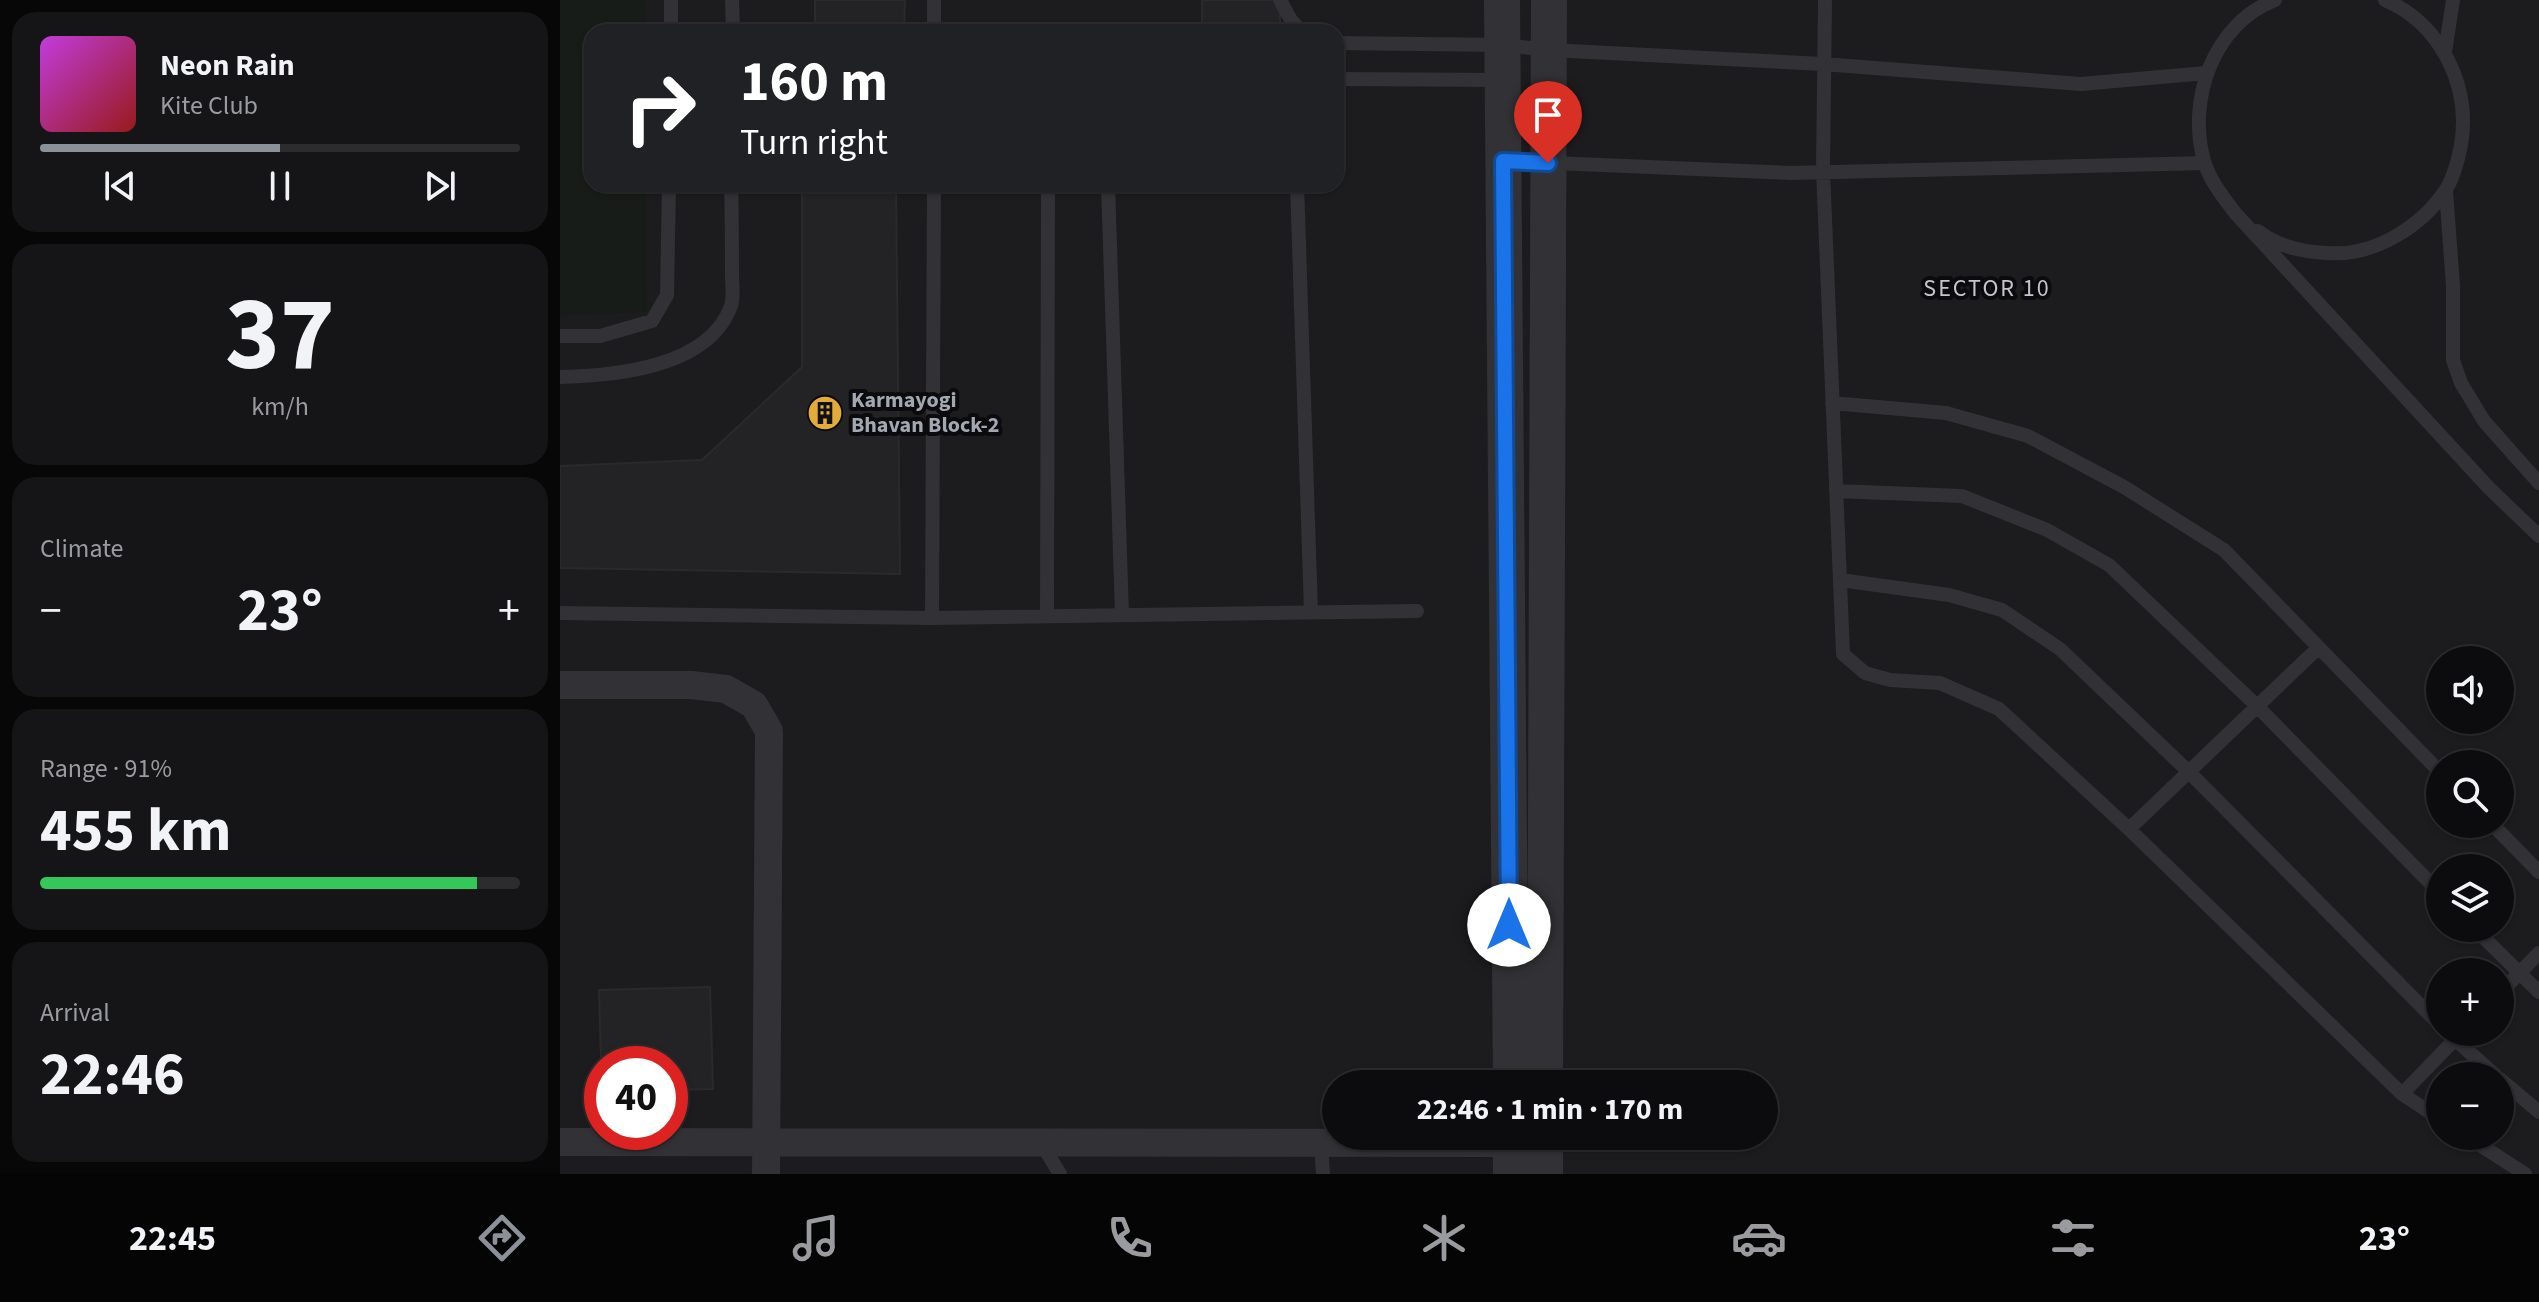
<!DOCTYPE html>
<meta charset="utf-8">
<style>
body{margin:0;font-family:"Source Sans 3",sans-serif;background:#151517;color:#f1f3f6;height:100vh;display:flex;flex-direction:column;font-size:30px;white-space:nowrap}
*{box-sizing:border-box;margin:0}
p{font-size:26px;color:#9a9b9e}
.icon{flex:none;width:44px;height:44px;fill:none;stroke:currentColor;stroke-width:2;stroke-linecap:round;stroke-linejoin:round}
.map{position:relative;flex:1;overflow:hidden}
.sheet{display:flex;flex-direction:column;gap:12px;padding:12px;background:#070708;width:560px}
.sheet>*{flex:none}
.guide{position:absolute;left:24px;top:24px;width:760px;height:168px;border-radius:24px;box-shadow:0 2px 6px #0004,0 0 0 2px #2c2c2e;background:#202124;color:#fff;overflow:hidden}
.tools{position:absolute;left:1866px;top:646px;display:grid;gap:16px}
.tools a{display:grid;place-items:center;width:88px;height:88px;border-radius:50%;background:#0c0c0e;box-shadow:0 2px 6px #0004,0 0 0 2px #2c2c2e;font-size:40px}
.speed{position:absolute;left:24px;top:1046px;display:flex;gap:16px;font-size:40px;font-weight:700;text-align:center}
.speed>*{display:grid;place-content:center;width:104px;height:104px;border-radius:50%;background:#0c0c0e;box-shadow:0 2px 6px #0004,0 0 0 2px #2c2c2e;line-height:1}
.speed .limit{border:12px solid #d22;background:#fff;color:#111}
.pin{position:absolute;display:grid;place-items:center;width:68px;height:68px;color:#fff;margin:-82px -34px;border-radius:50% 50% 50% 0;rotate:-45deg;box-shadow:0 0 8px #0007}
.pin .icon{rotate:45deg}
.me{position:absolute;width:88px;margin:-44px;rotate:0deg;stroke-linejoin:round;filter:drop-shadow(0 0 6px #0008)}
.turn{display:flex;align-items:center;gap:28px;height:168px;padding:0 24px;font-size:36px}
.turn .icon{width:104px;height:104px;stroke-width:2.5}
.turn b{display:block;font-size:56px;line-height:68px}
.big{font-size:60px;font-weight:700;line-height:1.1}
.sheet .widget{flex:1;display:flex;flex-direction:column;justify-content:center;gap:12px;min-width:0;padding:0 28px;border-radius:24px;background:#151517}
.sheet .dial{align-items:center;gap:0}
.dial b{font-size:104px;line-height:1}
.song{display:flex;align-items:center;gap:24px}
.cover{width:96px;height:96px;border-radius:12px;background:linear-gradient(135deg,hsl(290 70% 55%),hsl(0 70% 35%))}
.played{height:8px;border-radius:4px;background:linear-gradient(90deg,#8c9099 50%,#2c2c2e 50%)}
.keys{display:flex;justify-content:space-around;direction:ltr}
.heat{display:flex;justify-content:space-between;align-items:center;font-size:44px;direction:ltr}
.charge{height:12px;border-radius:6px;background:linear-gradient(90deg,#34c759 91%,#2c2c2e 0)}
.trip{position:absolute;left:762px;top:1070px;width:456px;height:80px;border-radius:40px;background:#0c0c0e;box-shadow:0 2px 6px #0004,0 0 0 2px #2c2c2e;font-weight:700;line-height:80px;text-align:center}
.tab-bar{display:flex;height:128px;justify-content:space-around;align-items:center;background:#050506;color:#9a9b9e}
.tab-bar .icon{width:56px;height:56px}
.tab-bar .on{color:#8c9099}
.tab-bar b{font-size:36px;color:#f1f3f6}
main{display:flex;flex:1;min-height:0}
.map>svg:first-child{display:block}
.built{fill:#1c1c1e;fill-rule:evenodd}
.green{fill:#171c18}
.building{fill:#232326;stroke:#2a2a2d;stroke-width:2}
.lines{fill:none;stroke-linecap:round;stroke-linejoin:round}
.service{stroke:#323236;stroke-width:14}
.minor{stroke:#323236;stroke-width:28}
.tertiary{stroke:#323236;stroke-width:36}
.route-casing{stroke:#114b97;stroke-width:20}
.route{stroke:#1a73e8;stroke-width:14}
.labels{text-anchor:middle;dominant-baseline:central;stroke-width:8;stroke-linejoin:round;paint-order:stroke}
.poi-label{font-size:22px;font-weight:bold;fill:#a3a7b1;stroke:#0b0b0d;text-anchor:start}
.neighbourhood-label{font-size:24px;letter-spacing:2px;fill:#c3c6ce;stroke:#0b0b0d}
</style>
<main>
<section class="sheet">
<div class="widget">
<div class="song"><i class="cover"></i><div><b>Neon Rain</b><p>Kite Club</p></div></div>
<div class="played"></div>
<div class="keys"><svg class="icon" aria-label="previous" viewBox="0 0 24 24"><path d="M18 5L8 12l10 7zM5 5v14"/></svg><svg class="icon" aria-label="pause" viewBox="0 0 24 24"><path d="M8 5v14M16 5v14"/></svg><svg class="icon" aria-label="next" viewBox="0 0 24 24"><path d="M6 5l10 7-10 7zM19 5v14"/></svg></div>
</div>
<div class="widget dial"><b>37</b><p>km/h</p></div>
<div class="widget"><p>Climate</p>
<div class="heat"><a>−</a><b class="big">23°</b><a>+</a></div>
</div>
<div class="widget"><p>Range · 91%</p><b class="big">455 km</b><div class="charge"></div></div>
<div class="widget"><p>Arrival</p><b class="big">22:46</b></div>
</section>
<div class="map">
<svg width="1979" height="1174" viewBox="0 0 1979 1174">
<rect width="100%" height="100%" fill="#101012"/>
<path class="built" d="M0,0H1979V1174H0ZM32,32H776V184H32ZM1880,660H1940V720H1880ZM1880,764H1940V824H1880ZM1880,868H1940V928H1880ZM1880,972H1940V1032H1880ZM42,1064H110V1132H42ZM1880,1076H1940V1136H1880ZM776,1084H1204V1136H776Z"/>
<path class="green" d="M0,0H85L86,32H32V184H86L87,312L0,315Z"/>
<path class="building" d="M255,0H345L344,32H255Z
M642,0H720V32H642Z
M242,184H336L340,574L0,568V466L142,460L242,367Z
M150,987L153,1089L110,1090V1064H42V1092L39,990Z"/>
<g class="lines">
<path class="service" d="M172,0L173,32
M374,0V32
M720,0L731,20L742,32
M1265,0L1263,170L1283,654L1305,673L1330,680L1380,683L1439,709L1569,829L1842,1094L1880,1119
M1715,0C1653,24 1627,100 1644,161C1650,181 1663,197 1676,214L1929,488L1979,536
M111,32V0
M776,43L943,45L990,50L1263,64L1521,84L1646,73
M1885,52L1893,0
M776,79L942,80
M946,161L1231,173L1645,163
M548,184L562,615
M737,184L751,612
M1886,191L1893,286V360L1901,383L1924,421L1979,483
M1698,231C1717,246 1743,252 1767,253C1791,255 1815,248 1836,236C1855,225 1873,209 1885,191C1894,178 1898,160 1901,145C1911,86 1881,24 1825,0
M0,336H40L92,321L107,295L109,184
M0,377C56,376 149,367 171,306C174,297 172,285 172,276C172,245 172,215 171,184
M1272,403L1386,413L1468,436L1564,487L1664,550L1880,772
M1276,491L1402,496L1487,530L1549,565L1697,706L1880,893
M1280,580L1389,595L1442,610L1500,649L1629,772L1880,1025
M0,613L372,618L857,611
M487,616L488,184
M372,618L374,184
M1932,824L1979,872
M1569,829L1758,648
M1914,928L1979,992
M1940,993L1979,953
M1887,1032L1936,1076
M1940,1079L1979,1112
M1842,1094L1902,1032
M1906,1136L1965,1174
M481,1143L500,1174
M761,1143L763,1174"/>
<path class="minor" d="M0,685H131L166,689L194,705L209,731L206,1174
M0,1142L951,1143L970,1137"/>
<path class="tertiary" d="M942,0L951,1084
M985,1084L989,0
M951,1174V1136
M985,1174V1136"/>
</g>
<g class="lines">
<defs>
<path id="route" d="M949,925L943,161L988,163"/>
</defs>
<use href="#route" class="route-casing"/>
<use href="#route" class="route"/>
</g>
<defs>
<symbol id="building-disc" viewBox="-11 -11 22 22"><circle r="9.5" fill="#e3ab37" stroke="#0b0b0d"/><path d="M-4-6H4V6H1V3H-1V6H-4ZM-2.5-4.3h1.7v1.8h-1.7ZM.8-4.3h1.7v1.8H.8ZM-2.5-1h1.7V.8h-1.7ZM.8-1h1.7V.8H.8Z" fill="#111"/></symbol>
</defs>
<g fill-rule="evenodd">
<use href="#building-disc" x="245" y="393" width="40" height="40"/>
</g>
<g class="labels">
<g class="poi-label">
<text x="291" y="400">Karmayogi<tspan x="291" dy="25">Bhavan Block-2</tspan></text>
</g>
<g class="neighbourhood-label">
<text x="1427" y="288">SECTOR 10</text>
</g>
</g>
</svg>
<div class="tools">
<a><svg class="icon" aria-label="sound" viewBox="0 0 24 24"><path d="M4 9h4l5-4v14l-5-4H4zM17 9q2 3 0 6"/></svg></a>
<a><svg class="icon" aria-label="search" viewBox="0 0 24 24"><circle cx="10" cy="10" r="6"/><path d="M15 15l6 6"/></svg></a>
<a><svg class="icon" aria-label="layers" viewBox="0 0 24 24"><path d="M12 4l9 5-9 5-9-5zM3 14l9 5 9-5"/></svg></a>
<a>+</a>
<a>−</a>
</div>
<div class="speed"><div class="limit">40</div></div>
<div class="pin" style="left:988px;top:163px;background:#d93025"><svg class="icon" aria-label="arrive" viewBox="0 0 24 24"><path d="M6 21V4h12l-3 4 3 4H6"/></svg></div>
<svg class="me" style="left:949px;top:925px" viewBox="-20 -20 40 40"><circle r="19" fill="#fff"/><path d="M0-13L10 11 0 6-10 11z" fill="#1a73e8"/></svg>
<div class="trip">22:46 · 1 min · 170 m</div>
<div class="guide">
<div class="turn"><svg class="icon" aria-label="right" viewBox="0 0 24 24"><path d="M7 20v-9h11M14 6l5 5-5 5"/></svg><div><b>160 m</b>Turn right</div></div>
</div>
</div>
</main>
<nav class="tab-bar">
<b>22:45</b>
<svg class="icon on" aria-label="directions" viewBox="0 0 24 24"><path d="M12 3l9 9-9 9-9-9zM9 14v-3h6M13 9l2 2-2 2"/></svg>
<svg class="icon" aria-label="music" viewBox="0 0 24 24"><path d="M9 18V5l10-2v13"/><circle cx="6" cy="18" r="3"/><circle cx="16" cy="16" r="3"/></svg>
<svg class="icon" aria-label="phone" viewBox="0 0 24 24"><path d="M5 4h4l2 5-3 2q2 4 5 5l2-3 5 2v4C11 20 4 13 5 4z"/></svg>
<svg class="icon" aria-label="climate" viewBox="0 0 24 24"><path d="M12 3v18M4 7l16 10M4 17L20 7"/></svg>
<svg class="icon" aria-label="car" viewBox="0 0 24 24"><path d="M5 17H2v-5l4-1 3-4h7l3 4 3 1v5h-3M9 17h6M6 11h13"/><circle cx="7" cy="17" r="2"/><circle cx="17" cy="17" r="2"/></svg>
<svg class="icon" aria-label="filters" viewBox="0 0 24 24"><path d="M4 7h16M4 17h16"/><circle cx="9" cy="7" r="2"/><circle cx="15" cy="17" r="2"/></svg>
<b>23°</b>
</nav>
